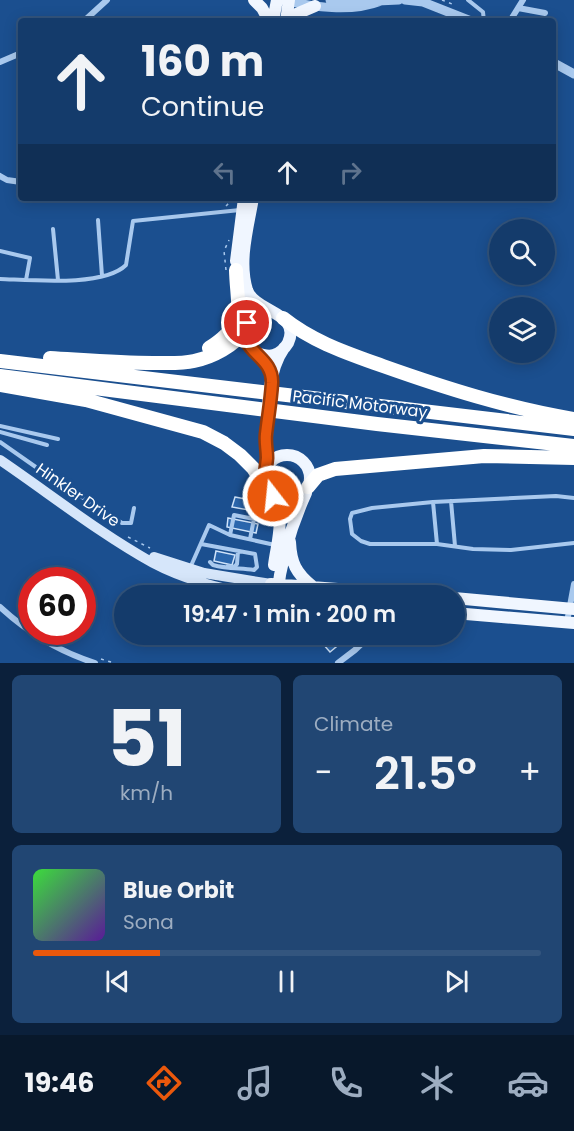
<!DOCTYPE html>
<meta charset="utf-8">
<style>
body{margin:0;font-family:Poppins,sans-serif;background:#214673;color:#f1f3f6;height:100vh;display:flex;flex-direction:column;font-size:22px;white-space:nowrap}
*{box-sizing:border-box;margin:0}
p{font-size:20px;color:#9dadc1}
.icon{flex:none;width:33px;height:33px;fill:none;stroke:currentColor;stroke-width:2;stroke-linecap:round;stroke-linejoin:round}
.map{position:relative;height:663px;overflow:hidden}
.sheet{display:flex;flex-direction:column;gap:12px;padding:12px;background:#0b203b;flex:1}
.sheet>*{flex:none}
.banner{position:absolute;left:18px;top:18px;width:538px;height:183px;border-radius:6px;box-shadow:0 3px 15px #0003,0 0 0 2px #33557e;background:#143b6b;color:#f1f3f6;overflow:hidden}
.buttons{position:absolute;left:489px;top:219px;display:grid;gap:12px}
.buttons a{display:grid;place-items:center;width:66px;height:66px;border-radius:50%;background:#143b6b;box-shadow:0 3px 15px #0003,0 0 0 2px #33557e;font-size:30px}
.speed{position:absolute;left:18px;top:567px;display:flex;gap:12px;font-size:30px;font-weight:700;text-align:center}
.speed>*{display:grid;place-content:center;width:78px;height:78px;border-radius:50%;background:#143b6b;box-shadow:0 3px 15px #0003,0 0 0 2px #33557e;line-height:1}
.speed .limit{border:9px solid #d22;background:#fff;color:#111}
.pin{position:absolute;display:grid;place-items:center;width:51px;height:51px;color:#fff;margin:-26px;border:3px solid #fff;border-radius:50%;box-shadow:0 2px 6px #0007}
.me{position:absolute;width:66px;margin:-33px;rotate:344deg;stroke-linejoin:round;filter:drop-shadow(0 0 4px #0008)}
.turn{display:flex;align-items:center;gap:21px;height:126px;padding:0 24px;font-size:27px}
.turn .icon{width:78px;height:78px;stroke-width:2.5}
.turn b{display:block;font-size:42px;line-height:51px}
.lanes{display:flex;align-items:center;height:57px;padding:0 24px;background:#0003;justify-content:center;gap:30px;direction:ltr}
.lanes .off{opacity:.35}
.big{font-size:45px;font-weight:600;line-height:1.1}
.sheet .card{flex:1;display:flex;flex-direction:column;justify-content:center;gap:9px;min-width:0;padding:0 21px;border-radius:9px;background:#214673}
.sheet .dial{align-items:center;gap:0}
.dial b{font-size:78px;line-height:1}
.song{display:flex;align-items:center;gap:18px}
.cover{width:72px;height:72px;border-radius:9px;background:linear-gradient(135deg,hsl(120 70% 55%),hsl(270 70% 35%))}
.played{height:6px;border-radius:3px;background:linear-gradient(90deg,#ea580c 25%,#33557e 25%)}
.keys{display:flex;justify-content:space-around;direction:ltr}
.heat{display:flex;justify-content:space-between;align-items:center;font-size:33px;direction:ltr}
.sheet .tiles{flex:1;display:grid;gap:12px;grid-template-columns:1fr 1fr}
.card:last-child{grid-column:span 2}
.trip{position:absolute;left:114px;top:585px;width:351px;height:60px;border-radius:30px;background:#143b6b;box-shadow:0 3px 15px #0003,0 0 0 2px #33557e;font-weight:600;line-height:60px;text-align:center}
.tab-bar{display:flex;height:96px;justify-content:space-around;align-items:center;background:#08182b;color:#9dadc1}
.tab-bar .icon{width:42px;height:42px}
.tab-bar .current{color:#ea580c}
.tab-bar b{font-size:27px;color:#f1f3f6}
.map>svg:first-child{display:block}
.building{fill:#2a66ad;stroke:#cfe3fa;stroke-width:1.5}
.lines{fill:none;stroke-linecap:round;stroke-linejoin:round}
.path{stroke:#a9c9ee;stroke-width:1.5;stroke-dasharray:3 4.5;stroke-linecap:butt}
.service{stroke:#a9c9ee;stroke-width:4}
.minor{stroke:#a9c9ee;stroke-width:6}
.tertiary{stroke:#a9c9ee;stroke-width:9}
.secondary{stroke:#d6e6fa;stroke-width:10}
.primary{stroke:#f0f6ff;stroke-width:12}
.motorway{stroke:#fff;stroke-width:14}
.route-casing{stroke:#983908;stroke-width:15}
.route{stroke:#ea580c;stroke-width:10}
.labels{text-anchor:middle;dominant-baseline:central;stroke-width:6;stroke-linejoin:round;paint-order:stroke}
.street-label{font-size:16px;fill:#fff;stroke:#1b4f8f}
</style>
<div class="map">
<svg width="574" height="663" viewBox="0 0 574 663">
<rect width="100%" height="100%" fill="#1b4f8f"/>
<path class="building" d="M235,497L256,501L254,511L232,507Z
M228,518L258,524L256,533L227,527Z
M216,551L235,555L232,565L214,561Z
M334,634H346L348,637L330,652L323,644Z"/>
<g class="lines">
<path class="path" d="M442,0L452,4
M226,206L234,198
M226,270L224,251L229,240
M128,537L150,548
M101,659L114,663"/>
<path class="service" d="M468,0L483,12L484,21
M98,220L102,276
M53,229L58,280
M0,251L30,258L26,280
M0,279C31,280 104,287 126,265L133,221L240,210
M0,426L58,439
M0,432L47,445
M0,442L40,470L52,473
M40,470L122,523H131L134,508
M574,498L556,496L433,502L372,508L352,513L350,519L352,534L361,541L370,544H437L473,549L511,550L574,543
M451,501L455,546
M433,502L437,544
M230,535L234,515L254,519L250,539
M201,544L255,554L257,567L254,570C240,568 227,569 213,565L210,562
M228,566L234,567L237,564L238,551
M190,568L209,525L230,535L275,545"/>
<path class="minor" d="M518,8L545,13
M84,21L107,0
M510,21L523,0
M0,62L21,53
M0,176L7,180L21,182
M0,607C27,632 60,652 95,663
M567,622L574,584
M338,663L355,650L372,634"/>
<path class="tertiary" d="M283,0C314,7 350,13 381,1
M330,0H366
M405,0L423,2L471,21
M377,1L399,0
M554,63L574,74"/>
<path class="secondary" d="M0,460C50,494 99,533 153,563C187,581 229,591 267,596
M154,557L204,573L271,584"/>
<path class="primary" d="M254,0L262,8L269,21
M287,18L315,6
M273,21L277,0
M286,21L289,0
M253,198C248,227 238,261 247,290C255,313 302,312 288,343C285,348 280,353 274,355C268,357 262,355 256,353
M236,261L244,198
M241,290L246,309L245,327
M262,358C257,354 251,350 248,345C237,327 253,311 270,311
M264 478a23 23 0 1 1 46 0a23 23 0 1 1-46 0Z
M266,469C269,433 262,379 284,348
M270,495C287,515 277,541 274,565
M290,542C291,563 296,573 312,586
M271,584L431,596
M277,596C281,559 291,526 306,493
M454,598L574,609
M454,613L574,623"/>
<path class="motorway" d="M283,318C313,342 347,353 383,366C445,388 508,408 574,419
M209,348C248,323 237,309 236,270
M50,358C84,360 119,363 153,363C167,363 181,364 194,361C213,357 234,346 245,330
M0,361L574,429
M0,376L377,424L574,446
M0,385L86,400L203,432L224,443L240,455L253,468L269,493
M308,487L318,475L335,469L484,456L574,458"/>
</g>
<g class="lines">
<defs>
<path id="route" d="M247,323C237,353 273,354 272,383C271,400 268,417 266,434C265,442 267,450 267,458C266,471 260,488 273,496"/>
</defs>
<use href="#route" class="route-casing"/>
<use href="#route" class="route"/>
</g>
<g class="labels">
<g class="street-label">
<text transform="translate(360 404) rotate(7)">Pacific Motorway</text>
<text transform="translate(78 495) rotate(35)">Hinkler Drive</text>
</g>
</g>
</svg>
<div class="buttons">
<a><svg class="icon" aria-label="search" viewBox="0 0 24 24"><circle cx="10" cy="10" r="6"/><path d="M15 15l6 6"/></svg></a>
<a><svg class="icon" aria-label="layers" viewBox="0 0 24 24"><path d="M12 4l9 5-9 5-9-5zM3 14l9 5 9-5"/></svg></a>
</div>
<div class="speed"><div class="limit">60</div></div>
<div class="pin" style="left:247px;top:323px;background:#d93025"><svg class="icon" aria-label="arrive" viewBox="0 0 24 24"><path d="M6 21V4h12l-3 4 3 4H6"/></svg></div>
<svg class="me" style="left:273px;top:496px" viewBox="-20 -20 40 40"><circle r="17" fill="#ea580c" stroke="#fff" stroke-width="3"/><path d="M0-11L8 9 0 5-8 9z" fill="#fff"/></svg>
<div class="trip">19:47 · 1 min · 200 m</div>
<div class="banner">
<div class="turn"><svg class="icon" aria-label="ahead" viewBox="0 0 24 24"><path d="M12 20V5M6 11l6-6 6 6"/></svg><div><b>160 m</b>Continue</div></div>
<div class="lanes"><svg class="icon off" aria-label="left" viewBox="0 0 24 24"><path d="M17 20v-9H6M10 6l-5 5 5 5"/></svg><svg class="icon" aria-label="ahead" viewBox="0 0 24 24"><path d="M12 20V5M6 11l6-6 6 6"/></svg><svg class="icon off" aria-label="right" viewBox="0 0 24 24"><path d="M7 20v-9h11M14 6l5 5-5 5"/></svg></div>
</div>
</div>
<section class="sheet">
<div class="tiles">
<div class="card dial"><b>51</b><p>km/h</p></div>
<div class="card"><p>Climate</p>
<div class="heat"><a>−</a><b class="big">21.5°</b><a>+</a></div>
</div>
<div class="card">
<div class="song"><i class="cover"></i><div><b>Blue Orbit</b><p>Sona</p></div></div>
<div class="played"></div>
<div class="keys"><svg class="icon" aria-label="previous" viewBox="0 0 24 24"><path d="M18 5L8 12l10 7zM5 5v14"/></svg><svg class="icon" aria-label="pause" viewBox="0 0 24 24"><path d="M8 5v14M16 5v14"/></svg><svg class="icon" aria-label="next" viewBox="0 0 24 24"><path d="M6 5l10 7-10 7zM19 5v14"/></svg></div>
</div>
</div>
</section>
<nav class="tab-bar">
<b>19:46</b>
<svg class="icon current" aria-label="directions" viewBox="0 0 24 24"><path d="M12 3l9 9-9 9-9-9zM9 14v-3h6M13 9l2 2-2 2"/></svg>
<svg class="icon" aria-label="music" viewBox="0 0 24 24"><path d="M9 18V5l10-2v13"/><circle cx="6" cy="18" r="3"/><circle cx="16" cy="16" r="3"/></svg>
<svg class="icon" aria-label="phone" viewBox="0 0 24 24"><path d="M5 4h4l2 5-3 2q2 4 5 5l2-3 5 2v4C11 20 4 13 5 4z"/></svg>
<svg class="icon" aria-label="climate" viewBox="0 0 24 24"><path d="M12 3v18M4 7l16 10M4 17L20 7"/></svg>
<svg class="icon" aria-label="car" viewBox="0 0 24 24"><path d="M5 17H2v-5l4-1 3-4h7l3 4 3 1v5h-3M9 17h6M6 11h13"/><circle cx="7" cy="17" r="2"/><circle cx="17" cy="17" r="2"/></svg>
</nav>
